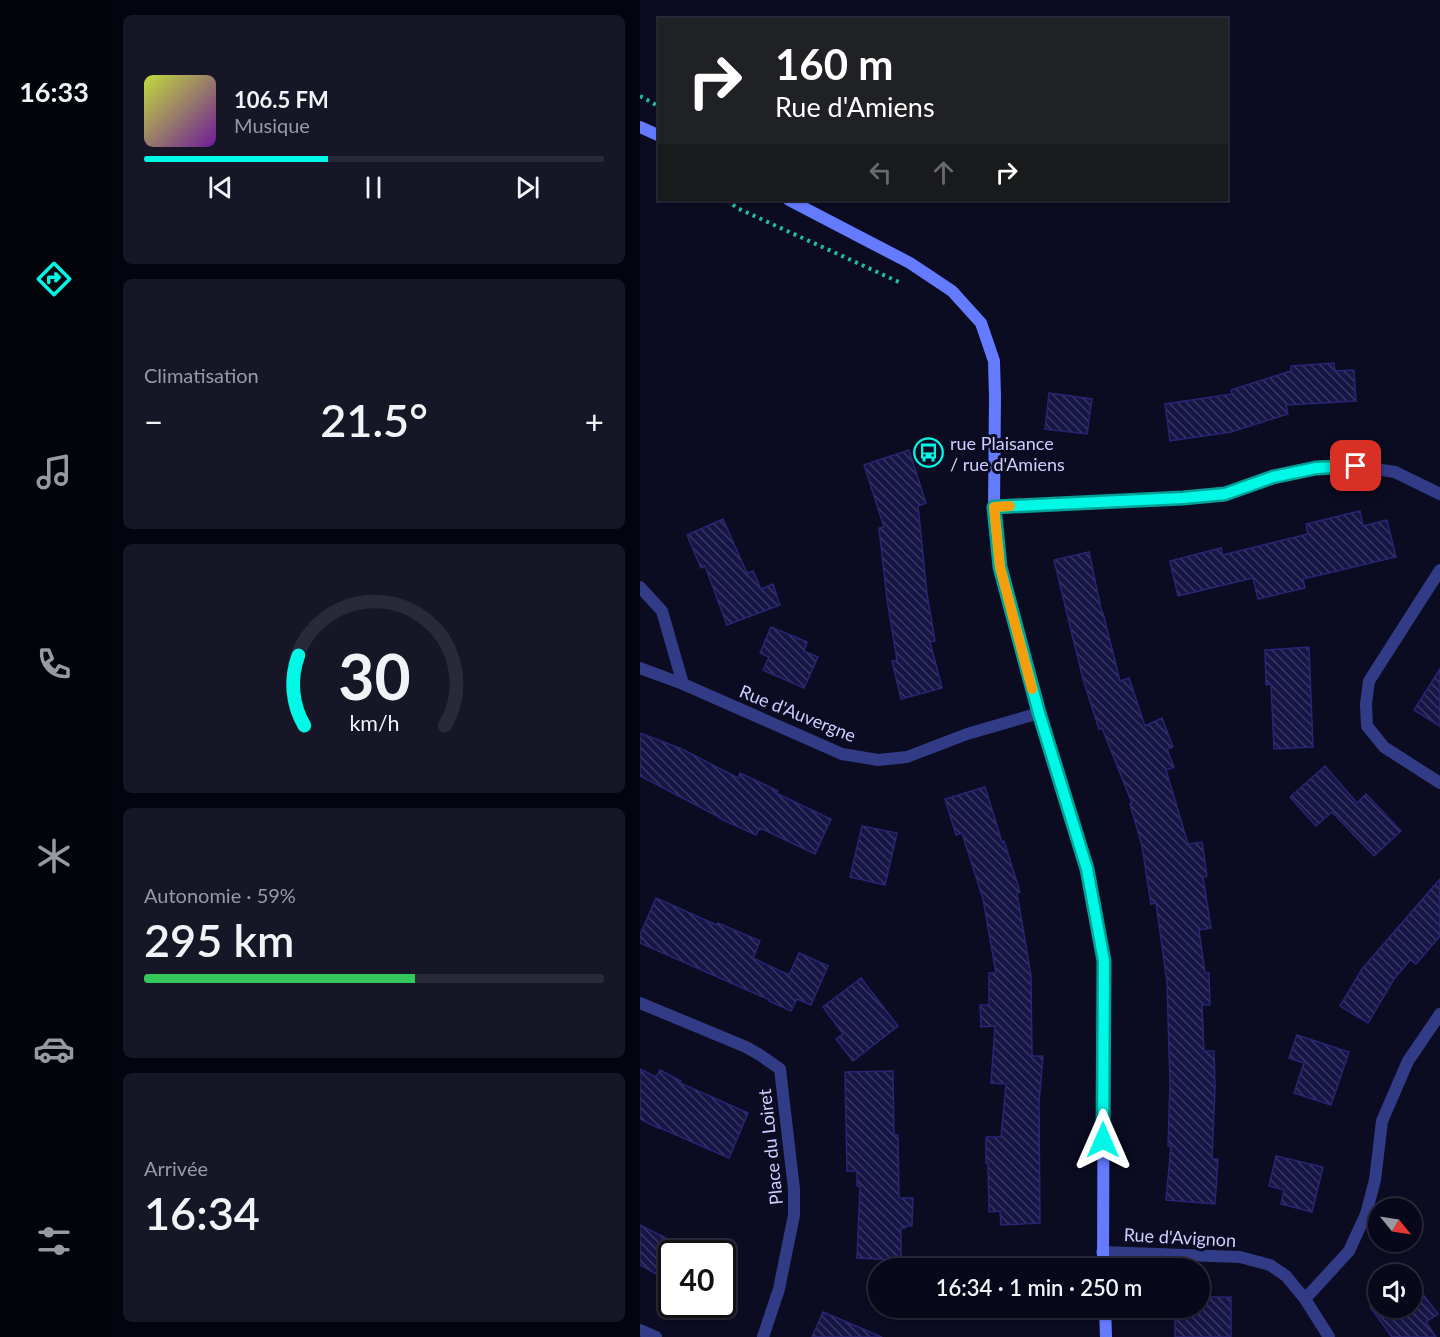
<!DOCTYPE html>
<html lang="fr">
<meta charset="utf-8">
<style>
body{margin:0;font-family:Lato,sans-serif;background:#161627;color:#f1f3f6;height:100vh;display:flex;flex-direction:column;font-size:22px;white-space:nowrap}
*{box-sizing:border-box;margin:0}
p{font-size:20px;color:#989aa2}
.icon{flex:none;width:33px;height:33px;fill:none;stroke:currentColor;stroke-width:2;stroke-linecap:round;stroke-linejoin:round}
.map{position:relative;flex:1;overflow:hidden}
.panel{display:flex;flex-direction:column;gap:15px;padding:15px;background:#04040e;width:532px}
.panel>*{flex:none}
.hud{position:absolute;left:18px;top:18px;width:570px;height:183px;border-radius:0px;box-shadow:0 2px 4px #0004,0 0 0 2px #292939;background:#202124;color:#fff;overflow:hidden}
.needle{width:39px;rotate:120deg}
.buttons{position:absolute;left:728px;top:1198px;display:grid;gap:12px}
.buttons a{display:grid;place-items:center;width:54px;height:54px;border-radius:50%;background:#08081a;box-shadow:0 2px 4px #0004,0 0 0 2px #292939;font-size:30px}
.speed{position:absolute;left:18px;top:1240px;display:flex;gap:12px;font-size:30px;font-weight:700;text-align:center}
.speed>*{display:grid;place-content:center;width:78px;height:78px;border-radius:50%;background:#08081a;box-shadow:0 2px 4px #0004,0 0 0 2px #292939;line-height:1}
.speed .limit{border:3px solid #111;border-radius:9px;background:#fff;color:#111}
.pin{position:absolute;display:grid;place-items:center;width:51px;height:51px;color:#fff;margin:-26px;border-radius:12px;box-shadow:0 3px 9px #0006}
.me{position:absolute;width:66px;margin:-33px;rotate:0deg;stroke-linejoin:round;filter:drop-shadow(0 0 4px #0008)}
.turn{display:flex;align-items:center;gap:21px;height:126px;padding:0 18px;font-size:27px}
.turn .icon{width:78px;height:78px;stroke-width:2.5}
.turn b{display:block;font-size:42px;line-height:51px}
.lanes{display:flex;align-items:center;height:57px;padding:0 18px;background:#0003;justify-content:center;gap:30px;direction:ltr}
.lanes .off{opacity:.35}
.big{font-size:45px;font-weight:600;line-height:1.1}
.panel .widget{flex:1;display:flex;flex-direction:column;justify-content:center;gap:9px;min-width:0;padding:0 21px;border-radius:9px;background:#161627}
.panel .dial{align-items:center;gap:0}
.dial svg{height:156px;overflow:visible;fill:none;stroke:#292939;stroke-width:7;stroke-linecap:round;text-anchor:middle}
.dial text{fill:#f1f3f6;stroke:none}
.song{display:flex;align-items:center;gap:18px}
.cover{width:72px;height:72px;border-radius:9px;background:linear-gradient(135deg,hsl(70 70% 55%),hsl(280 70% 35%))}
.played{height:6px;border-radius:3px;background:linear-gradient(90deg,#00f8e7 40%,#292939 40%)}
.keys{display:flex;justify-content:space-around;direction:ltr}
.heat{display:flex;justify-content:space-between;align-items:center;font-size:33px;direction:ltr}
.charge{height:9px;border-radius:4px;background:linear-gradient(90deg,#34c759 59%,#292939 0)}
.trip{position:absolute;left:228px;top:1258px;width:342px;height:60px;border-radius:30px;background:#08081a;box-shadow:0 2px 4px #0004,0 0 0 2px #292939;font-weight:600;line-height:60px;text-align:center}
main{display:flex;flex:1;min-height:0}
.tab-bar{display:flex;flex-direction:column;width:108px;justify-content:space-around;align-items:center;background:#03030a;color:#989aa2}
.tab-bar .icon{width:42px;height:42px}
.tab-bar .selected{color:#00f8e7}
.tab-bar b{font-size:27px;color:#f1f3f6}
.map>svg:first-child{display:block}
.building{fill:url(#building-back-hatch);stroke:#282573;stroke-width:1.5}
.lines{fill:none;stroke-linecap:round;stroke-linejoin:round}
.path{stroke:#22bd9a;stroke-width:4;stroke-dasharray:3 4.5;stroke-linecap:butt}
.street{stroke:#323c86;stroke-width:12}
.secondary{stroke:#647aff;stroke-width:12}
.route-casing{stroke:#00a196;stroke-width:15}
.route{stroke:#00f8e7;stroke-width:10}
.slow{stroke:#f59e0b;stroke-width:10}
.labels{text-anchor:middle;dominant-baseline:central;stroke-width:6;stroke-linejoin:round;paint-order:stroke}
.poi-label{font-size:18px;fill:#cdcfff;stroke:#0b0b22;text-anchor:start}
.street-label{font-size:18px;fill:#cdcfff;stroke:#0b0b22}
</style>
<main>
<nav class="tab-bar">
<b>16:33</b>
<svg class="icon selected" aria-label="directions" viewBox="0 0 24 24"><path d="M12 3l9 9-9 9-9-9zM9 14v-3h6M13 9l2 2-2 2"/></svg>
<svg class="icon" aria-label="music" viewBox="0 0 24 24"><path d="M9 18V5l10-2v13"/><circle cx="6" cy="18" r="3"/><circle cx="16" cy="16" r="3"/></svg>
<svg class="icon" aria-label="phone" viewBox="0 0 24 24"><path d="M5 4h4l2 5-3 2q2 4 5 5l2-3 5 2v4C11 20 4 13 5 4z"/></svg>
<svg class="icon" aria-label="climate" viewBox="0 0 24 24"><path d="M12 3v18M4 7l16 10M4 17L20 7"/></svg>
<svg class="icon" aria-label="car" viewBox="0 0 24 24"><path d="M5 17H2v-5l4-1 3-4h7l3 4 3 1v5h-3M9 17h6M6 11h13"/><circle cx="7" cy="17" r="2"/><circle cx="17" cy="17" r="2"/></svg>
<svg class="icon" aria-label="filters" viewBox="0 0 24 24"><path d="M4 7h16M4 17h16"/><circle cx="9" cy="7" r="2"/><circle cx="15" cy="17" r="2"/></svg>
</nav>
<section class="panel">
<div class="widget">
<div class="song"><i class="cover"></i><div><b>106.5 FM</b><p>Musique</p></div></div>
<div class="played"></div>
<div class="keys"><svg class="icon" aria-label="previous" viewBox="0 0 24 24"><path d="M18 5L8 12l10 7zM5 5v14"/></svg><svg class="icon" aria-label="pause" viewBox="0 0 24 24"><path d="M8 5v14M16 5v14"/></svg><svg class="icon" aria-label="next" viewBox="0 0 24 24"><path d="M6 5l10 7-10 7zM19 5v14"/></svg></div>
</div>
<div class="widget"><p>Climatisation</p>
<div class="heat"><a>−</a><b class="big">21.5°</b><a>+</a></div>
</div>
<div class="widget dial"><svg viewBox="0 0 100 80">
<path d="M14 69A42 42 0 1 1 86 69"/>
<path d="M14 69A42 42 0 0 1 11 33" stroke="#00f8e7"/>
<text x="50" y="56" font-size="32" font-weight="700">30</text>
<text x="50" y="72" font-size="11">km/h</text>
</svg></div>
<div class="widget"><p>Autonomie · 59%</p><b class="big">295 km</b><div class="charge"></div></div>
<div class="widget"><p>Arrivée</p><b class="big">16:34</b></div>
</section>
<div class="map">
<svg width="800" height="1337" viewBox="0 0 800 1337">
<defs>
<pattern id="building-back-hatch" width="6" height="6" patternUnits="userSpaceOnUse" patternTransform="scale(1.5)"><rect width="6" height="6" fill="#171545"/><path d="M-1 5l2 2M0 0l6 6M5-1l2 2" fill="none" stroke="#383661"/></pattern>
</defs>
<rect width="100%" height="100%" fill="#0b0b22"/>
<path class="building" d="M694,363L695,371L714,370L716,401L646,405L648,414L591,432L530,441L525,404L592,394L591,390L651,371V366Z
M409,393L452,399L447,434L405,429Z
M269,450L286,503L278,506L287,594L295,641L290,642L302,688L261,699L252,661L257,660L247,599L239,528L244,527L224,465Z
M720,511L723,526L747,520L756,557L663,579L665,588L618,599L613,578L538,596L530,561L581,548L583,555L668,534L666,524Z
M83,519L107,573L113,571L121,589L133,584L140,605L87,625L65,566L61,568L47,535Z
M449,552L462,613H463L480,681L489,678L505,726L522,718L533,747L527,749L534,767L526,770L548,844L562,842L567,876L563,877L571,928L559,930L565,973H569L570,1005H562L564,1051H574L575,1087L572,1159H578L575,1204L526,1200L531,1146H528L530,1084L527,982L516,903L511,904L502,846L490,804L492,803L462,728L459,729L443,679L414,560Z
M131,627L167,642L164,651L178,657L164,688L123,670L129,657L120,653Z
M669,647L673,747L634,749L631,684L626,685L625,650Z
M800,669V726L774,710Z
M0,733L42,749L98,778L100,773L138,791L136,793L191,819L175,854L120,828L116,835L79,818V817L0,776Z
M685,766L717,803L726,794L761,831L734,856L692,812L676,826L650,797Z
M345,787L362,842L364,841L380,892L377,893L391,976L392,1056H403L399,1103L400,1223L361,1225L360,1211L349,1212L348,1163H346V1137H361L366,1084L351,1083L355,1026L341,1027L340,1005H349V973H356L343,899L322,833L316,835L305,799Z
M222,826L257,833L245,885L210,877Z
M800,879V936L776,964L770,960L754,979L728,1023L700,1006L722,969Z
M16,898L77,925L78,923L120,941L113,958L149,975L159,953L188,966L171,1005L157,999L151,1011L129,1001L130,1000L0,943V935Z
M221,978L258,1026L213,1061L196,1039L203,1034L183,1007Z
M657,1035L709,1052L691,1105L654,1093L664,1063L649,1058Z
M0,1069L16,1077L20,1070L41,1081L40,1083L108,1113L89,1158L18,1127V1128L0,1119Z
M253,1071L254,1135H258L259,1198H273L272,1226H266L265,1228H261V1260L217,1258L220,1186H217V1171H207L205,1072Z
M636,1156L683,1167L672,1212L641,1204L644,1190L629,1186Z
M0,1225L38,1244L33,1254H32L22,1277L0,1265Z
M782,1293L798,1314L786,1322L796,1337H752L730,1307L738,1302V1308H771V1299L772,1300Z
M560,1297H591V1337H535V1308H560Z
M183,1312L242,1337H172Z"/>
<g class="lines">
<path class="path" d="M0,96L20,107
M87,200L97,208L259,282"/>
<path class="street" d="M354,507L543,498L585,494L633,476L676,468L716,466L755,472L800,494
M800,570L729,681L726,704L727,726L744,747L800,783
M0,587L22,611L43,684
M0,668L43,684L202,754L238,760L267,757L327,734L399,713
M0,1003L106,1047L120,1055L140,1069L154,1189V1215L139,1289L123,1337
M462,1252L600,1257L630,1265L646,1276L665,1299L689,1337
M665,1299L709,1251L726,1214L735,1180L742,1121L768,1061L800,1014
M0,1330L16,1337"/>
<path class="secondary" d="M0,127L20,136
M149,200L270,263L312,291L341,323L354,361L355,396L354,507L360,567L399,713L447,869L464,961L463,1269
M465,1308L466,1337"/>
</g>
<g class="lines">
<defs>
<path id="route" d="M463,1140L464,961L447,869L399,713L360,567L354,507L543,498L585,494L633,477L676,468L716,466"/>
</defs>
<use href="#route" class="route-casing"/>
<use href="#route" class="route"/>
<path class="slow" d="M370,506L354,507L360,567L392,689"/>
</g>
<defs>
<symbol id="bus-ring" viewBox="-11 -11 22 22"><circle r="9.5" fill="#0b0b22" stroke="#00f8e7" stroke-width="1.5"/><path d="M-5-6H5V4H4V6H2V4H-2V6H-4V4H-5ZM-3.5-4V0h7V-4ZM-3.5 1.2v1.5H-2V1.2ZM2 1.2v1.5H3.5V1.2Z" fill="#00f8e7"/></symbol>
</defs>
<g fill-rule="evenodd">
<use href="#bus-ring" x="272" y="436" width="33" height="33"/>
</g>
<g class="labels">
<g class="poi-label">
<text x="310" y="443">rue Plaisance<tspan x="310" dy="21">/ rue d'Amiens</tspan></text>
</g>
<g class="street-label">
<text transform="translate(158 713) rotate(22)">Rue d'Auvergne</text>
<text transform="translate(130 1147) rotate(-96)">Place du Loiret</text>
<text transform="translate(540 1237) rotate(3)">Rue d'Avignon</text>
</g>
</g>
</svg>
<div class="buttons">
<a><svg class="needle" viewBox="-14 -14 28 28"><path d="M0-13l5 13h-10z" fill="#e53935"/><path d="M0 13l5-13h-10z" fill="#989aa2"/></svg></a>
<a><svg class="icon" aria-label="sound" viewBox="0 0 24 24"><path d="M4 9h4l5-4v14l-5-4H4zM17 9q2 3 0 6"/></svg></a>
</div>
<div class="speed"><div class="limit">40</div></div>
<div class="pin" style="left:716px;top:466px;background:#d93025"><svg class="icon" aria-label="arrive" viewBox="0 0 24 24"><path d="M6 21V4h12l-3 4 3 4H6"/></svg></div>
<svg class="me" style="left:463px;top:1140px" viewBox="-20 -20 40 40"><path d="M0-17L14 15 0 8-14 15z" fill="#00f8e7" stroke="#fff" stroke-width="4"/></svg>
<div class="trip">16:34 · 1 min · 250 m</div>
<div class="hud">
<div class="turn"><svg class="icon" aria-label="right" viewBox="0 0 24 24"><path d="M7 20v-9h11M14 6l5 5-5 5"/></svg><div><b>160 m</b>Rue d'Amiens</div></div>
<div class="lanes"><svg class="icon off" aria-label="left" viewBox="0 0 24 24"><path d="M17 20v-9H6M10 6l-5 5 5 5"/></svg><svg class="icon off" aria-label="ahead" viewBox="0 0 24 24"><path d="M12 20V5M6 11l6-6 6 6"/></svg><svg class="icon" aria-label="right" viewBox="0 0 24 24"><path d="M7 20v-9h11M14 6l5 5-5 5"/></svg></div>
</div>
</div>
</main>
